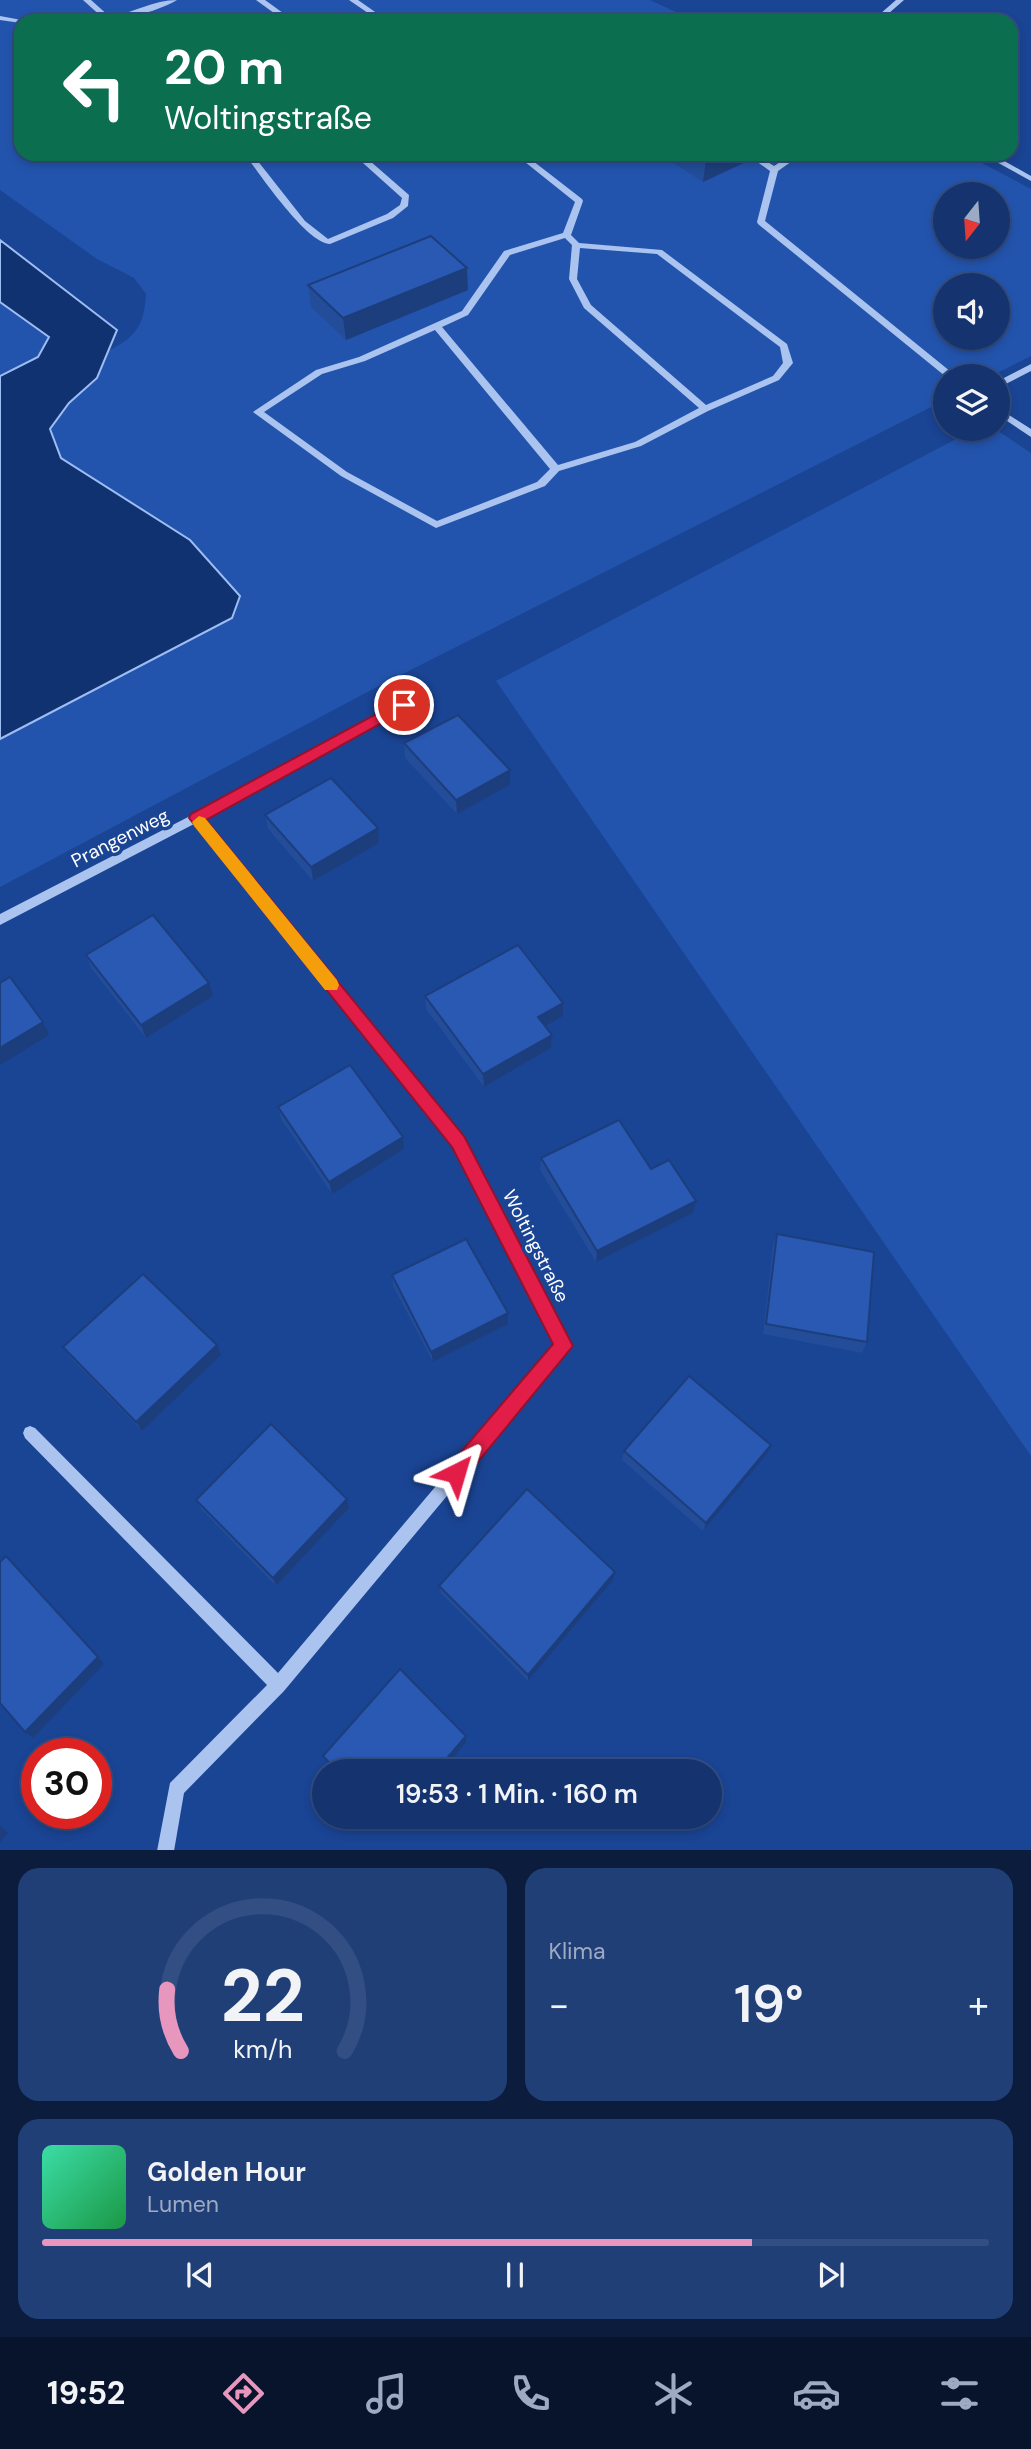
<!DOCTYPE html>
<html lang="de">
<meta charset="utf-8">
<style>
body{margin:0;font-family:"DM Sans",sans-serif;background:#213f77;color:#f1f3f6;height:100vh;display:flex;flex-direction:column;font-size:26px;white-space:nowrap}
*{box-sizing:border-box;margin:0}
p{font-size:23px;color:#9daac3}
.icon{flex:none;width:38px;height:38px;fill:none;stroke:currentColor;stroke-width:2;stroke-linecap:round;stroke-linejoin:round}
.map{position:relative;height:1850px;overflow:hidden}
.panel{display:flex;flex-direction:column;gap:18px;padding:18px;background:#0b1c3d;flex:1}
.panel>*{flex:none}
.hud{position:absolute;left:14px;top:14px;width:1004px;height:147px;border-radius:21px;box-shadow:0 4px 10px #0003,0 0 0 2px #334e82;background:#0b6e4f;color:#fff;overflow:hidden}
.needle{width:46px;rotate:197deg}
.tools{position:absolute;left:933px;top:182px;display:grid;gap:14px}
.tools a{display:grid;place-items:center;width:77px;height:77px;border-radius:50%;background:#14336f;box-shadow:0 4px 10px #0003,0 0 0 2px #334e82;font-size:35px}
.speed{position:absolute;left:21px;top:1738px;display:flex;gap:14px;font-size:35px;font-weight:700;text-align:center}
.speed>*{display:grid;place-content:center;width:91px;height:91px;border-radius:50%;background:#14336f;box-shadow:0 4px 10px #0003,0 0 0 2px #334e82;line-height:1}
.speed .limit{border:10px solid #d22;background:#fff;color:#111}
.pin{position:absolute;display:grid;place-items:center;width:60px;height:60px;color:#fff;margin:-30px;border:4px solid #fff;border-radius:50%;box-shadow:0 2px 7px #0007}
.me{position:absolute;width:77px;margin:-38px;rotate:40deg;stroke-linejoin:round;filter:drop-shadow(0 0 5px #0008)}
.turn{display:flex;align-items:center;gap:24px;height:147px;padding:0 35px;font-size:32px}
.turn .icon{width:91px;height:91px;stroke-width:2.5}
.turn b{display:block;font-size:49px;line-height:60px}
.big{font-size:52px;font-weight:600;line-height:1.1}
.panel .widget{flex:1;display:flex;flex-direction:column;justify-content:center;gap:10px;min-width:0;padding:0 24px;border-radius:21px;background:#213f77}
.panel .dial{align-items:center;gap:0}
.dial svg{height:182px;overflow:visible;fill:none;stroke:#334e82;stroke-width:7;stroke-linecap:round;text-anchor:middle}
.dial text{fill:#f1f3f6;stroke:none}
.song{display:flex;align-items:center;gap:21px}
.cover{width:84px;height:84px;border-radius:10px;background:linear-gradient(135deg,hsl(160 70% 55%),hsl(140 70% 35%))}
.played{height:7px;border-radius:4px;background:linear-gradient(90deg,#e797bd 75%,#334e82 75%)}
.keys{display:flex;justify-content:space-around;direction:ltr}
.heat{display:flex;justify-content:space-between;align-items:center;font-size:38px;direction:ltr}
.panel .tiles{flex:1;display:grid;gap:18px;grid-template-columns:1fr 1fr}
.widget:last-child{grid-column:span 2}
.trip{position:absolute;left:312px;top:1759px;width:410px;height:70px;border-radius:35px;background:#14336f;box-shadow:0 4px 10px #0003,0 0 0 2px #334e82;font-weight:600;line-height:70px;text-align:center}
.tab-bar{display:flex;height:112px;justify-content:space-around;align-items:center;background:#08142c;color:#9daac3}
.tab-bar .icon{width:49px;height:49px}
.tab-bar .current{color:#e797bd}
.tab-bar b{font-size:32px;color:#f1f3f6}
.map>svg:first-child{display:block}
.green{fill:#2354ad;fill-rule:evenodd}
.water{fill:#113271;stroke:#9ebdf2;stroke-width:2}
.lines{fill:none;stroke-linecap:round;stroke-linejoin:round}
.minor{fill:#abc4ef;fill-rule:evenodd}
.wall{fill:#234d99}
.shaded-wall{fill:#1d3e7d}
.building{fill:#2959b2;stroke:#1d3e7d;stroke-width:2}
.route{fill:#e11d48;stroke:#92132f;stroke-width:2}
.slow{fill:#f59e0b}
.labels{text-anchor:middle;dominant-baseline:central;stroke-width:7;stroke-linejoin:round;paint-order:stroke}
.street-label{font-size:19px;fill:#fff;stroke:#1a4494}
</style>
<div class="map">
<svg width="1031" height="1851" viewBox="0 0 1031 1851">
<rect width="100%" height="100%" fill="#1a4494"/>
<path class="green" d="M0,0H650L695,21H21V154H965L1031,189V356L991,376H945V400L373,689L0,887V739L232,618L190,540L61,458L50,430L69,403L97,378L108,351C136,337 144,326 146,294L134,278L97,259L0,190ZM945,194H998V247H945ZM945,285H998V338H945Z
M0,302L50,337L38,357L0,376Z
M975,429H995L1031,453V1456L496,681Z"/>
<path class="water" d="M0,240L117,330L97,378L69,403L50,429L61,458L190,540L240,596L232,618L0,739V376L38,357L49,337L0,302Z"/>
<g class="lines">
<path class="minor" d="M83,0H91L110,17C133,13 154,0 177,0C154,13 120,21 94,21L103,18Z
M256,0H265L294,21H285Z
M349,0H358L388,21H379L373,17L359,21H347L368,13Z
M896,0H904L880,21H872Z
M0,16L27,21H21V23L0,20Z
M252,154H260L257,160L305,221L328,239L387,214L400,205L402,198L353,154H362L409,195L408,206L393,218L330,244C308,244 263,179 249,160Z
M515,154H524L582,199L583,201L571,235L579,243L662,250L787,344L793,363L779,380L708,411L641,446L559,471L545,486L436,528L341,476L253,412L316,370L359,357L462,311L504,251L563,233L575,202ZM565,238L572,245L569,279L584,308L699,408L635,442L558,465L442,327L468,315L510,255ZM580,248L657,254L780,347L783,363L773,376L706,405L591,305L577,279ZM435,330L550,469L537,482L437,521L347,472L264,412L322,374L365,361Z
M746,154H755L774,166L793,154H802L778,171L765,221L956,376H945L758,224L757,222L770,171Z
M982,154H992L1031,176V181Z
M1031,364V371L998,388V381Z
M998,408L1031,429V437L998,415Z
M404,701L408,702L410,705L408,708L204,819L463,1138L570,1346L568,1351L284,1691L184,1793L174,1851H157L170,1783L267,1685L25,1438L23,1433L25,1428L30,1426L35,1428L278,1673L555,1345L453,1146L194,824L0,925V914L192,815Z"/>
</g>
<path class="wall" d="M660,154H751L750,160L703,182Z
M308,285L468,290L346,340L311,307Z
M404,743L510,785L457,814L405,758Z
M265,815L378,828L379,843L313,881L268,829Z
M86,955L213,996L146,1038L91,968Z
M425,996L563,1016L545,1026L552,1035L551,1048L484,1087L426,1009Z
M278,1107L404,1149L332,1194L281,1119Z
M541,1158L651,1169L693,1213L596,1262L540,1170Z
M777,1234L867,1342L862,1353L763,1334L773,1245Z
M392,1275L508,1324L433,1362L393,1286Z
M63,1347L221,1355L142,1431L70,1357Z
M771,1445L767,1454L703,1531L622,1460L624,1451Z
M347,1499L349,1508L276,1586L201,1509L196,1500Z
M613,1580L528,1681L441,1593L439,1586Z"/>
<path class="shaded-wall" d="M716,154H751L750,160L703,182L706,159Z
M467,268L468,290L346,340L343,318Z
M510,770V785L457,814L456,800Z
M378,828L379,843L313,881L311,867Z
M209,983L213,996L146,1038L141,1025Z
M563,1003V1016L538,1030V1017Z
M43,1022L49,1035L0,1065V1048Z
M552,1035L551,1048L484,1087L483,1074Z
M403,1137L404,1149L332,1194L329,1182Z
M696,1201L693,1213L596,1262L597,1251Z
M508,1313V1324L433,1362L431,1352Z
M217,1345L221,1355L142,1431L136,1422Z
M771,1445L767,1454L703,1531L706,1523Z
M347,1499L349,1508L276,1586L273,1578Z
M6,1556L104,1664L33,1738L25,1732Z
M615,1572L613,1580L528,1681V1675Z
M466,1736V1742L442,1771H436Z
M398,1816H404L391,1831L389,1828Z
M0,1825L8,1833L0,1842Z"/>
<path class="building" d="M698,154H716L706,159Z
M431,236L467,268L343,318L308,285Z
M458,715L510,770L456,800L404,743Z
M331,778L378,828L311,867L265,815Z
M153,915L209,983L141,1025L86,955Z
M518,945L563,1003L538,1017L552,1035L483,1074L425,996Z
M10,977L43,1022L0,1048V983Z
M350,1065L403,1137L329,1182L278,1107Z
M619,1120L651,1169L669,1160L696,1201L597,1251L541,1158Z
M777,1234L874,1252L867,1342L766,1324Z
M466,1239L508,1313L431,1352L392,1275Z
M143,1274L217,1345L136,1422L63,1347Z
M689,1376L771,1445L706,1523L624,1451Z
M271,1424L347,1499L273,1578L196,1500Z
M527,1489L615,1572L528,1675L439,1586Z
M6,1556L98,1657L25,1732L0,1703V1562Z
M400,1669L466,1736L436,1771H337L323,1756Z
M379,1816H398L389,1828Z"/>
<path class="route" d="M404,699L411,705L409,708L206,820L464,1136L573,1346L463,1480L456,1483L449,1480L446,1473L449,1466L553,1344L452,1147L189,818L191,814Z"/>
<path class="slow" d="M199,816L205,818L337,980L339,985L337,990H325L194,826L192,822Z"/>
<g class="labels">
<g class="street-label">
<text transform="translate(120 838) rotate(-27)">Prangenweg</text>
<text transform="translate(536 1246) rotate(63)">Woltingstraße</text>
</g>
</g>
</svg>
<div class="tools">
<a><svg class="needle" viewBox="-14 -14 28 28"><path d="M0-13l5 13h-10z" fill="#e53935"/><path d="M0 13l5-13h-10z" fill="#9daac3"/></svg></a>
<a><svg class="icon" aria-label="sound" viewBox="0 0 24 24"><path d="M4 9h4l5-4v14l-5-4H4zM17 9q2 3 0 6"/></svg></a>
<a><svg class="icon" aria-label="layers" viewBox="0 0 24 24"><path d="M12 4l9 5-9 5-9-5zM3 14l9 5 9-5"/></svg></a>
</div>
<div class="speed"><div class="limit">30</div></div>
<div class="pin" style="left:404px;top:705px;background:#d93025"><svg class="icon" aria-label="arrive" viewBox="0 0 24 24"><path d="M6 21V4h12l-3 4 3 4H6"/></svg></div>
<svg class="me" style="left:456px;top:1473px" viewBox="-20 -20 40 40"><path d="M0-17L14 15 0 8-14 15z" fill="#e11d48" stroke="#fff" stroke-width="4"/></svg>
<div class="trip">19:53 · 1 Min. · 160 m</div>
<div class="hud">
<div class="turn"><svg class="icon" aria-label="left" viewBox="0 0 24 24"><path d="M17 20v-9H6M10 6l-5 5 5 5"/></svg><div><b>20 m</b>Woltingstraße</div></div>
</div>
</div>
<section class="panel">
<div class="tiles">
<div class="widget dial"><svg viewBox="0 0 100 80">
<path d="M14 69A42 42 0 1 1 86 69"/>
<path d="M14 69A42 42 0 0 1 8 42" stroke="#e797bd"/>
<text x="50" y="56" font-size="32" font-weight="700">22</text>
<text x="50" y="72" font-size="11">km/h</text>
</svg></div>
<div class="widget"><p>Klima</p>
<div class="heat"><a>−</a><b class="big">19°</b><a>+</a></div>
</div>
<div class="widget">
<div class="song"><i class="cover"></i><div><b>Golden Hour</b><p>Lumen</p></div></div>
<div class="played"></div>
<div class="keys"><svg class="icon" aria-label="previous" viewBox="0 0 24 24"><path d="M18 5L8 12l10 7zM5 5v14"/></svg><svg class="icon" aria-label="pause" viewBox="0 0 24 24"><path d="M8 5v14M16 5v14"/></svg><svg class="icon" aria-label="next" viewBox="0 0 24 24"><path d="M6 5l10 7-10 7zM19 5v14"/></svg></div>
</div>
</div>
</section>
<nav class="tab-bar">
<b>19:52</b>
<svg class="icon current" aria-label="directions" viewBox="0 0 24 24"><path d="M12 3l9 9-9 9-9-9zM9 14v-3h6M13 9l2 2-2 2"/></svg>
<svg class="icon" aria-label="music" viewBox="0 0 24 24"><path d="M9 18V5l10-2v13"/><circle cx="6" cy="18" r="3"/><circle cx="16" cy="16" r="3"/></svg>
<svg class="icon" aria-label="phone" viewBox="0 0 24 24"><path d="M5 4h4l2 5-3 2q2 4 5 5l2-3 5 2v4C11 20 4 13 5 4z"/></svg>
<svg class="icon" aria-label="climate" viewBox="0 0 24 24"><path d="M12 3v18M4 7l16 10M4 17L20 7"/></svg>
<svg class="icon" aria-label="car" viewBox="0 0 24 24"><path d="M5 17H2v-5l4-1 3-4h7l3 4 3 1v5h-3M9 17h6M6 11h13"/><circle cx="7" cy="17" r="2"/><circle cx="17" cy="17" r="2"/></svg>
<svg class="icon" aria-label="filters" viewBox="0 0 24 24"><path d="M4 7h16M4 17h16"/><circle cx="9" cy="7" r="2"/><circle cx="15" cy="17" r="2"/></svg>
</nav>
